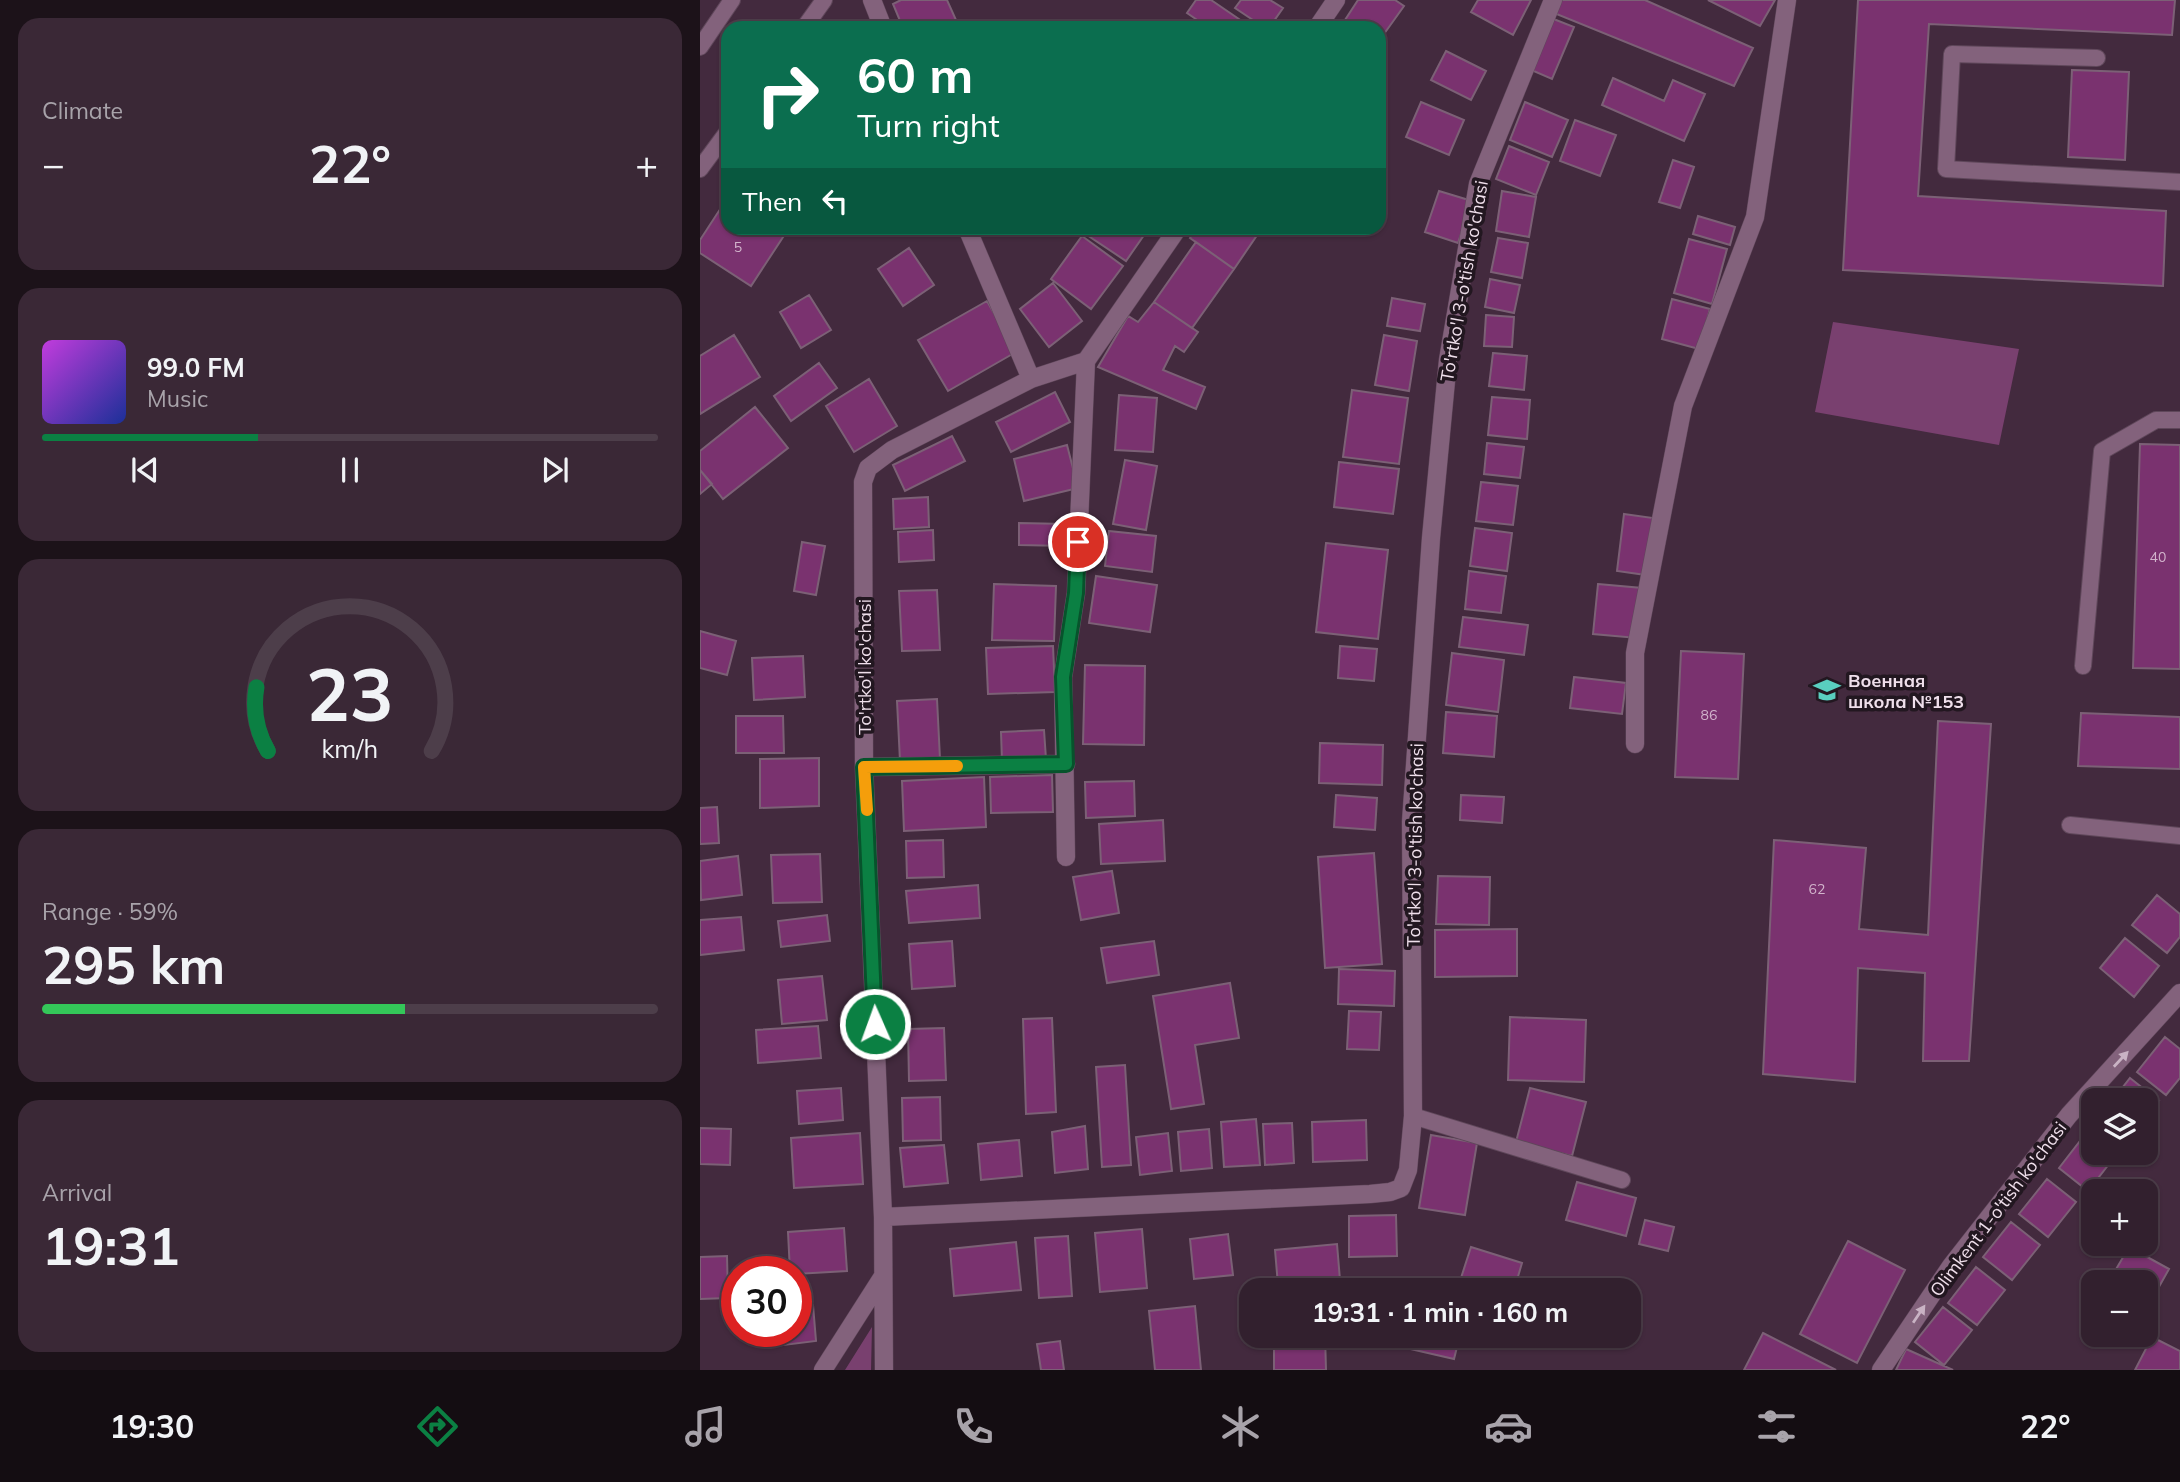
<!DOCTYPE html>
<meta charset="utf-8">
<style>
body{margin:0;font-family:Mulish,sans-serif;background:#3a2836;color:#f1f3f6;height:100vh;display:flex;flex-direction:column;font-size:26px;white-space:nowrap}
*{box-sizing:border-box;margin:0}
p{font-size:23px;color:#a8a3aa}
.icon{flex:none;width:38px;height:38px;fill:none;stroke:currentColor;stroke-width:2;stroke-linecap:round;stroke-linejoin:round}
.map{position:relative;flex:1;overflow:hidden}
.panel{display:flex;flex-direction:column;gap:18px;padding:18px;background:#1c1219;width:700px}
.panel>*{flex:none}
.guide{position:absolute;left:21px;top:21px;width:665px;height:214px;border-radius:21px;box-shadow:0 2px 5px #0004,0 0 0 2px #4d3e4a;background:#0b6e4f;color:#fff;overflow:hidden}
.controls{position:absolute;left:1381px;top:1088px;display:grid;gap:14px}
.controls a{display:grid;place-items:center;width:77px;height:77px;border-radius:14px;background:#32202e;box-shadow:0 2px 5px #0004,0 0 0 2px #4d3e4a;font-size:35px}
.speed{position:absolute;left:21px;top:1256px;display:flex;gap:14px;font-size:35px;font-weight:700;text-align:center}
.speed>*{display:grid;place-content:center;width:91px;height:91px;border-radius:50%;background:#32202e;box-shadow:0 2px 5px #0004,0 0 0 2px #4d3e4a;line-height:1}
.speed .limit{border:10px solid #d22;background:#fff;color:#111}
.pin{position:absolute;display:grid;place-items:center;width:60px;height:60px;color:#fff;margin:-30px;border:4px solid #fff;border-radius:50%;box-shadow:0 2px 7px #0007}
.me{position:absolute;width:77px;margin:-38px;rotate:358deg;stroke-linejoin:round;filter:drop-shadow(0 0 5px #0008)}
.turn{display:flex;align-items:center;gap:24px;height:147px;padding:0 21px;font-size:32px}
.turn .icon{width:91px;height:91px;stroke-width:2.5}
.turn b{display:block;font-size:49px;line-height:60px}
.then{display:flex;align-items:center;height:66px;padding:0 21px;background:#0003;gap:14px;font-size:26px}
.big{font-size:52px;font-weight:700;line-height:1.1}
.panel .card{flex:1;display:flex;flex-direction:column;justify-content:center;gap:10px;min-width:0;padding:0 24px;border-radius:21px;background:#3a2836}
.panel .dial{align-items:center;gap:0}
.dial svg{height:182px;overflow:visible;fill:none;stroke:#4d3e4a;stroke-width:7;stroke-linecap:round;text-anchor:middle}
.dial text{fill:#f1f3f6;stroke:none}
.song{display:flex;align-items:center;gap:21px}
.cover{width:84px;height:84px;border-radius:10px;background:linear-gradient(135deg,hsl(290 70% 55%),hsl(230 70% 35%))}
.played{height:7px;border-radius:4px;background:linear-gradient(90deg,#0b8043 35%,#4d3e4a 35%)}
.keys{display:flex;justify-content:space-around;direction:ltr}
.heat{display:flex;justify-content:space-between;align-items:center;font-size:38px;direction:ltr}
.charge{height:10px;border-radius:5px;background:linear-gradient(90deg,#34c759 59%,#4d3e4a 0)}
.trip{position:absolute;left:539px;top:1278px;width:402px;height:70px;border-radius:21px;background:#32202e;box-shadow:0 2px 5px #0004,0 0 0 2px #4d3e4a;font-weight:700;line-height:70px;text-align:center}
.tabs{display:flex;height:112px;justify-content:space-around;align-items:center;background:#140d12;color:#a8a3aa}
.tabs .icon{width:49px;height:49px}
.tabs .selected{color:#0b8043}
.tabs b{font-size:32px;color:#f1f3f6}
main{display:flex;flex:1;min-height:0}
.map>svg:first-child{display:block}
.green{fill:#79406f}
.building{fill:#7a326f;stroke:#7c6076;stroke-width:2}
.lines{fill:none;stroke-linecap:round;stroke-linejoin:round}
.service-casing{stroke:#5f475a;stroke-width:18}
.minor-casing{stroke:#5f475a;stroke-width:19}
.service{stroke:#83627c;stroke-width:16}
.minor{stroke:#83627c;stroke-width:18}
.oneway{fill:#c9b3c4}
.route-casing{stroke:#07532c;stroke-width:18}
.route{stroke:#0b8043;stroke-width:12}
.slow{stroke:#f59e0b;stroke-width:12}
.labels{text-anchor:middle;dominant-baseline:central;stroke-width:7;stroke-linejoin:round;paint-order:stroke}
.number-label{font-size:14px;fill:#d2b4cc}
.street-label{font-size:18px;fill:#efdfeb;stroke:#221720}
.poi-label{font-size:18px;font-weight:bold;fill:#efdfeb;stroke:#221720;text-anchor:start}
</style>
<main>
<section class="panel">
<div class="card"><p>Climate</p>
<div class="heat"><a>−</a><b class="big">22°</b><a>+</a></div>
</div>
<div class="card">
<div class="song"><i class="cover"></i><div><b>99.0 FM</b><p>Music</p></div></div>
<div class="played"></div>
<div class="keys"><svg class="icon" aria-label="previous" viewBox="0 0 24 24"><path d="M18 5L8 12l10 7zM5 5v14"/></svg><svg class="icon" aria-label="pause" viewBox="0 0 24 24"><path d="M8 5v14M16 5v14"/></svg><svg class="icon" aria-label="next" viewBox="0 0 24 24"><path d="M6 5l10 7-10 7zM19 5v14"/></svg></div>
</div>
<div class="card dial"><svg viewBox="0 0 100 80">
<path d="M14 69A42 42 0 1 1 86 69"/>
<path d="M14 69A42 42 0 0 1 9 41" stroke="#0b8043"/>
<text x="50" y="56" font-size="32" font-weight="700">23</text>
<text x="50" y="72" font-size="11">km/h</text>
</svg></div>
<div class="card"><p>Range · 59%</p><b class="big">295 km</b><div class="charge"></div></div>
<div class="card"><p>Arrival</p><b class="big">19:31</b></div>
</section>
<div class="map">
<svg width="1480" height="1370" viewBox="0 0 1480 1370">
<rect width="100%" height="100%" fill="#432a3e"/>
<path class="green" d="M1133,322L1319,349L1299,445L1115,412Z
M172,1327L171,1370H145Z"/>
<path class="building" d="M201,0H247L256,20L239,28H203L193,4Z
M496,0H511L552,28H509L487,13Z
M541,0H570L583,8L569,28H565L535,8Z
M658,0H695L704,6L679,41V28H657L645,20Z
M778,0H831L813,35L771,12Z
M860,0H945L1053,48L1034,86L854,13Z
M1008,0H1075L1060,26Z
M1158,0H1475L1472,35L1229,24L1218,196L1466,211L1463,286L1143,270Z
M851,18L874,27L852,79L829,69Z
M746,51L786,71L771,100L731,80Z
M1372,70L1429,72L1425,160L1368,157Z
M913,78L964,101L973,80L1005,94L984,141L902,105Z
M721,102L764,120L749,155L706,137Z
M825,102L868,120L852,157L810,140Z
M875,120L916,135L900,176L860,161Z
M809,146L849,162L836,195L796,179Z
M973,160L994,167L980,208L959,202Z
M739,191L772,201L758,243L725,232Z
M802,191L836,197L829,237L796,231Z
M28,197V228H89L51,286L0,253V240Z
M998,216L1035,227L1030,245L993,234Z
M388,228H449L426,261L384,233Z
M497,228H562L534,269L490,238Z
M382,236L423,266L391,309L351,279Z
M798,238L828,243L822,278L791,272Z
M989,239L1027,249L1012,304L974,293Z
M496,242L534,269L492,328L454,302Z
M209,248L234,285L203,306L178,269Z
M790,279L820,285L814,313L785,307Z
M353,283L382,321L349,347L320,309Z
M109,295L131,330L101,348L80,312Z
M692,298L725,304L720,331L687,326Z
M972,299L1010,309L999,349L962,339Z
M287,301L316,352L248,391L218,340Z
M454,302L498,332L484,352L475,346L463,370L505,387L496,409L398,367L428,316L438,322Z
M786,315L814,317L812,347L784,346Z
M34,335L60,377L0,414V356Z
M684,335L717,341L709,391L675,385Z
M793,353L827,356L824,390L789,386Z
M119,363L137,388L91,421L74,396Z
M169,379L197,426L154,452L126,406Z
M652,390L708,398L699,464L643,457Z
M355,392L370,422L311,452L296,422Z
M419,395L457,398L453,452L415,450Z
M792,397L830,400L827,439L788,435Z
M55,407L88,448L23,499L0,470V451Z
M252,436L265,461L205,491L193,465Z
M787,443L824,447L820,478L784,474Z
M1440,444L1480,445V669L1433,668Z
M367,445L378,488L324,501L314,459Z
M425,460L457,466L446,530L413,524Z
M639,462L699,469L693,514L634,507Z
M0,470L12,484L0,494Z
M781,482L818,486L813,525L776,521Z
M228,497L229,527L194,529L193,499Z
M924,514L953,518L946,575L917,571Z
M319,523L366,524V546L319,545Z
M775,528L812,533L807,571L770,566Z
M233,530L234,560L199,562L198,532Z
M409,531L456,536L452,572L405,566Z
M102,542L125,546L116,595L94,591Z
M626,543L688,550L678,639L616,632Z
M769,571L806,576L801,613L765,609Z
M396,576L457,585L450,632L389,623Z
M294,584L356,586L354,641L292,640Z
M898,584L942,588L937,638L893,634Z
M237,590L240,650L202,651L199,591Z
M763,617L828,625L824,655L759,647Z
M0,631L36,641L27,675L0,668Z
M353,646L355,692L288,694L286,648Z
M640,646L677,649L674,681L638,678Z
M981,651L1044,654L1038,779L975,777Z
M752,653L804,660L798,712L746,705Z
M103,656L105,697L54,700L52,658Z
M385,665L445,666L444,745L383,744Z
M874,677L926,683L922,714L870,708Z
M237,699L240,759L200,761L197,701Z
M746,712L797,716L794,757L743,753Z
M1381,713L1480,717V769L1378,766Z
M36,716H83L84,753H36Z
M1238,721L1291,724L1269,1061H1223L1225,973L1158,968L1155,1082L1063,1074L1074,840L1166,848L1159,929L1228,935Z
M344,730L346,759L302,761L301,732Z
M620,743L683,745L682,785L619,783Z
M119,758V806L60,808V759Z
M352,775L353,812L291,813L290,777Z
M284,777L286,827L204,831L202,781Z
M434,781L435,816L386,818L385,782Z
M636,795L677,798L675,830L634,827Z
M761,795L804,797L802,823L760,820Z
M17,807L19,843L0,844V808Z
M463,820L465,861L401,864L399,824Z
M243,840L244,877L207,878L206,841Z
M674,853L682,964L625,968L618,857Z
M120,854L122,902L73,903L71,855Z
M38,856L42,895L1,900L0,861Z
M412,871L419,913L381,920L373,877Z
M738,876L790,877L789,925L736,924Z
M278,885L280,918L209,923L206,891Z
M1457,895L1480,914V937L1467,953L1432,925Z
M127,915L130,941L81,947L78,921Z
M41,917L44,950L0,955V920Z
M817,929V976L735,977V930Z
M1425,938L1459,966L1434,997L1400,968Z
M252,941L255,986L212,989L209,944Z
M454,941L459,975L407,983L401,948Z
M639,969L695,971L694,1006L638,1004Z
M122,976L127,1020L82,1024L78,980Z
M530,983L539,1038L495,1045L504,1104L471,1109L453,996Z
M649,1011L681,1012L679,1050L647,1049Z
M810,1017L886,1020L884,1082L808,1080Z
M352,1018L356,1112L326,1114L323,1019Z
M118,1026L121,1058L58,1063L56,1030Z
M244,1028L246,1080L209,1081L208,1029Z
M1465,1037L1480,1049V1078L1466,1095L1437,1072Z
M425,1065L431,1165L402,1167L396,1067Z
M1430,1078L1459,1101L1446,1118V1101H1412Z
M141,1088L143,1120L99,1124L97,1091Z
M830,1088L886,1102L872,1156L816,1142Z
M240,1097L241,1140L203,1141L202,1098Z
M556,1119L560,1165L524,1167L521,1122Z
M666,1120L667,1160L613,1162L612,1122Z
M592,1123L594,1163L565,1165L563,1124Z
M385,1126L388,1169L355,1173L352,1132Z
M0,1128L31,1129L30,1165L0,1164Z
M509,1129L512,1168L481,1171L478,1132Z
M1387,1132L1393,1137V1153H1413L1416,1155L1388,1191L1359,1168Z
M160,1133L163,1184L94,1188L91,1138Z
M468,1133L472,1171L440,1175L436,1137Z
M731,1135L777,1143L765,1215L719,1208Z
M319,1140L322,1176L281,1180L278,1144Z
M244,1145L248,1183L204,1187L200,1148Z
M1347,1179L1376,1202L1348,1237L1319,1214Z
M877,1182L936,1198L926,1236L866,1220Z
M696,1215L697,1256L649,1257V1216Z
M945,1220L974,1227L968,1251L939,1244Z
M1311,1222L1340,1245L1312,1280L1283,1257Z
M144,1228L147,1271L96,1274V1272H90L88,1232Z
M442,1229L447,1288L400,1292L395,1233Z
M528,1234L533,1275L494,1279L490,1239Z
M368,1236L372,1296L339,1298L335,1238Z
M1148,1241L1205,1270L1157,1363L1100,1334Z
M316,1242L321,1290L254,1296L250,1249Z
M637,1244L640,1280L578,1285L575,1250Z
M771,1247L822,1263L814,1290H789L760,1281Z
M1429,1247L1469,1269L1446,1310V1283H1408Z
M27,1256L28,1298L0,1299V1257Z
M1276,1267L1305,1290L1277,1325L1248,1303Z
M113,1305L116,1341L76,1346L75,1332H96V1307Z
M495,1306L501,1370H455L449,1311Z
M1243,1307L1272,1330L1244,1365L1215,1342Z
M1063,1333L1136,1370H1044Z
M625,1335L626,1370H574V1336Z
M695,1335H760L754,1359L693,1345Z
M1452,1337L1480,1351V1370H1435Z
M360,1341L364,1370H341L337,1344Z
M1206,1349L1253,1370H1196Z"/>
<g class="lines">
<defs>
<path id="service" d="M104,28L124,0
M0,47L32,0
M1397,58L1252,54L1246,169L1480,182
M0,169L28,131
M1383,666L1402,451L1456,420H1480
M1370,825L1480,836
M713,1116L922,1180"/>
<path id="minor" d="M172,0L183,28
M617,28L636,0
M267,228L331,379
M935,744V653L983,406L1055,217L1087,0
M164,767L366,764
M366,857L363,677L376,593L386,361
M183,1217L670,1194L690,1192L701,1188L708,1170L713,1116L711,822L731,538L748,360L778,184L853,0
M123,1370L183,1276
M184,1370L183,1217L164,767L163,482L168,468L192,450L331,379L386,361L478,228
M1181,1370L1251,1266L1369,1115L1480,993"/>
</defs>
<use href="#service" class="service-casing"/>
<use href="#minor" class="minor-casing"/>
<use href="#service" class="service"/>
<use href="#minor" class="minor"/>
</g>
<defs><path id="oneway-solid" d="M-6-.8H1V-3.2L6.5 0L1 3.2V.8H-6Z" transform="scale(1.75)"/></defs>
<g class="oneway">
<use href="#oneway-solid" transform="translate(1421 1059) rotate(-47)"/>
<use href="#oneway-solid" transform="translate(1219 1314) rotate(-56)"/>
</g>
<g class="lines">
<defs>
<path id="route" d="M175,1024L164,767L366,764L363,677L376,593L378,542"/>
</defs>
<use href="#route" class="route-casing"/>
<use href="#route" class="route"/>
<path class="slow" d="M167,810L164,767L257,766"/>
</g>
<defs>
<symbol id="school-bare" viewBox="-9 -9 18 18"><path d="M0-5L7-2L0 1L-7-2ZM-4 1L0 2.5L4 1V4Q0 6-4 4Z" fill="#59cebf" stroke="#221720" stroke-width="2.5" paint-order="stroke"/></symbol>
</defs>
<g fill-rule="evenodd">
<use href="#school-bare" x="1108" y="671" width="38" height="38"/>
</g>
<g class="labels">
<g class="number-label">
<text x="38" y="247">5</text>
<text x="1458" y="557">40</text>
<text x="1009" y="715">86</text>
<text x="1117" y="889">62</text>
</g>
<g class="street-label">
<text transform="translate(764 281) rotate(-80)">To'rtko'l 3-o'tish ko'chasi</text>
<text transform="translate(164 667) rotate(-90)">To'rtko'l ko'chasi</text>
<text transform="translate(715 845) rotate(-89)">To'rtko'l 3-o'tish ko'chasi</text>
<text transform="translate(1298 1209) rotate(-53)">Olimkent 1-o'tish ko'chasi</text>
</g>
<g class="poi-label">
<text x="1148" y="680">Военная<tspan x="1148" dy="21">школа №153</tspan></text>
</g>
</g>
</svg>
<div class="controls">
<a><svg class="icon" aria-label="layers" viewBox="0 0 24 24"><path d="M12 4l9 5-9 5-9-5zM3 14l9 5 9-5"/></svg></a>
<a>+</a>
<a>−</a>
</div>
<div class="speed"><div class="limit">30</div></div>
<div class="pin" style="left:378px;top:542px;background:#d93025"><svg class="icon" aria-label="arrive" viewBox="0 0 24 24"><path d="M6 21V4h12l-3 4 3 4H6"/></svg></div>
<svg class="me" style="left:175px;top:1024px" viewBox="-20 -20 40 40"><circle r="17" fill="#0b8043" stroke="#fff" stroke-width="3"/><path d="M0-11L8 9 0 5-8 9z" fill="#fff"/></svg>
<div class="trip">19:31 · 1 min · 160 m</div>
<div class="guide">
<div class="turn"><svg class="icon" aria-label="right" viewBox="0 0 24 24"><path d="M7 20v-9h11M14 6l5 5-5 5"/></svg><div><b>60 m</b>Turn right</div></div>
<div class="then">Then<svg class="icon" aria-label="left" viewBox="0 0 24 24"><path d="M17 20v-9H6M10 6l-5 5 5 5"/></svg></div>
</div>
</div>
</main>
<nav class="tabs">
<b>19:30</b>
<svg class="icon selected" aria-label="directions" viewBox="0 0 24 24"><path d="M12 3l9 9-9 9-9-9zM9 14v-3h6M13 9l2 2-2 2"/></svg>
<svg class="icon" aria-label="music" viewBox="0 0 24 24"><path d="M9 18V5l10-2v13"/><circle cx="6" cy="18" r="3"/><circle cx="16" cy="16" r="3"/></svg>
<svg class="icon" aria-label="phone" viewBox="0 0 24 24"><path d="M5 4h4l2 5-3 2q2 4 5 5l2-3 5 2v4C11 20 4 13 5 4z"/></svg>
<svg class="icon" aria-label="climate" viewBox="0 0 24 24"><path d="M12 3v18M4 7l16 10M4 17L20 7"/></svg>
<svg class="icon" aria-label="car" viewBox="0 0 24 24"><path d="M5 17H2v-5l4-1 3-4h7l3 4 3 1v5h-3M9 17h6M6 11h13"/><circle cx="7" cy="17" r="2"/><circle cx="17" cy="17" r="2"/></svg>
<svg class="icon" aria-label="filters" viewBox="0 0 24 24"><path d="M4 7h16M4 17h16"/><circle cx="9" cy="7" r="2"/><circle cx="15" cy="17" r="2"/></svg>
<b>22°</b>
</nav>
